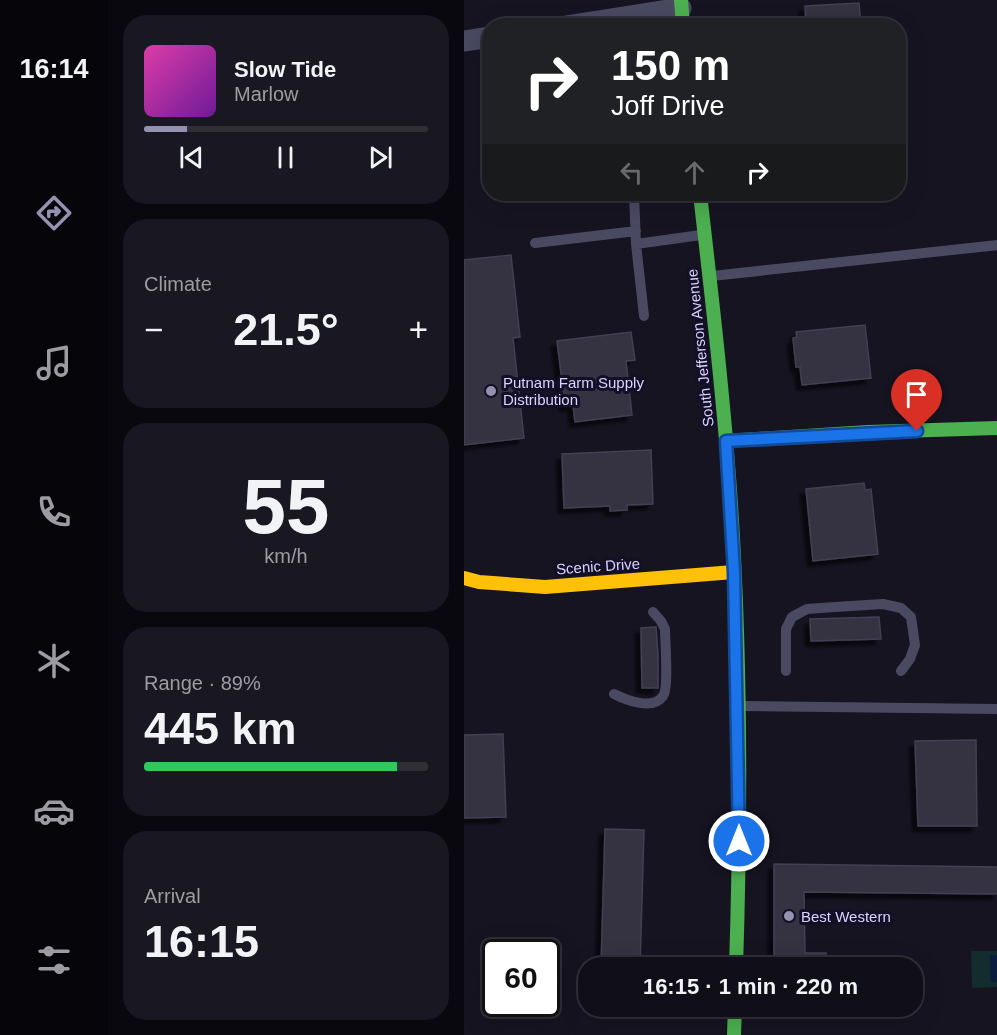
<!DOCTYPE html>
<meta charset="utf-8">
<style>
body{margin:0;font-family:Arial,sans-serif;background:#191822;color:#f1f3f6;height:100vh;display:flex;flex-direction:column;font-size:22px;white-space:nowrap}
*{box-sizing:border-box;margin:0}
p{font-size:20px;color:#9c9ca2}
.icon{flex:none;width:33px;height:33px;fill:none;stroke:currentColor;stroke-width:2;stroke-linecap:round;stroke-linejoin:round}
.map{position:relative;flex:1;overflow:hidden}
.details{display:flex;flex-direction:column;gap:15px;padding:15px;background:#09080e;width:356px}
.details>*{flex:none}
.banner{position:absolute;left:18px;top:18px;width:424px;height:183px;border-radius:24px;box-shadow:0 6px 24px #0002,0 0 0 2px #302f38;background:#202124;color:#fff;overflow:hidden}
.speed{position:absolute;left:18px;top:939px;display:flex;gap:12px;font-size:30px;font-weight:700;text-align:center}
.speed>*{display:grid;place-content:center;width:78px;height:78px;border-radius:50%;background:#100f19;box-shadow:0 6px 24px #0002,0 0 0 2px #302f38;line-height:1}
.speed .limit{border:3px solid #111;border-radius:9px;background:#fff;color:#111}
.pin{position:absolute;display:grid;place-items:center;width:51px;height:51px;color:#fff;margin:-62px -26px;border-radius:50% 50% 50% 0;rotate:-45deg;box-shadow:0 0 6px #0007}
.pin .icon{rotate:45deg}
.me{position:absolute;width:66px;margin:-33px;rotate:0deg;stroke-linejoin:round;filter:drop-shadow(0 0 4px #0008)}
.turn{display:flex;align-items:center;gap:21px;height:126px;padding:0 30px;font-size:27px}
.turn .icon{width:78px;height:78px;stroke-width:2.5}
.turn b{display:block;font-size:42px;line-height:51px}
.lanes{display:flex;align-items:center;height:57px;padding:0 30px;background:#0003;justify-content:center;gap:30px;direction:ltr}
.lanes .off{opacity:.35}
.big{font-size:45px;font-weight:800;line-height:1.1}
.details .tile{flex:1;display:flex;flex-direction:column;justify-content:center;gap:9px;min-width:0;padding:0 21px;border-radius:24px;background:#191822}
.details .dial{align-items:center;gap:0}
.dial b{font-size:78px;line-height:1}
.song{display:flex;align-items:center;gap:18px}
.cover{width:72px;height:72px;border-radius:9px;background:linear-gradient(135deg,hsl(320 70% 55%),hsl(280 70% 35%))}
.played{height:6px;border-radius:3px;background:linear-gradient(90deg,#9591b1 15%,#302f38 15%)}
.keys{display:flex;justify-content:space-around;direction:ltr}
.heat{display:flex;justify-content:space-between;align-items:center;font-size:33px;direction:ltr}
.charge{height:9px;border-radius:4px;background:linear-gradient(90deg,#34c759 89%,#302f38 0)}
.trip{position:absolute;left:114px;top:957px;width:345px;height:60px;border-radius:24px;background:#100f19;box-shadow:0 6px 24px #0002,0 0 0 2px #302f38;font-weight:800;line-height:60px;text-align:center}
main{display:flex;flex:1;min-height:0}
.tabs{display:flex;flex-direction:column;width:108px;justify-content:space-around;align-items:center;background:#06060a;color:#9c9ca2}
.tabs .icon{width:42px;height:42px}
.tabs .active{color:#9591b1}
.tabs b{font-size:27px;color:#f1f3f6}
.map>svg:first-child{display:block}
.green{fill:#132c2d}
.water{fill:#0b1e41}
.building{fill:#343243;stroke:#433f54;stroke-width:1.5;filter:url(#shadow)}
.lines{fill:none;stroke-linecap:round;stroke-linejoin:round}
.lane{stroke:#4a4962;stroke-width:10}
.street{stroke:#4a4962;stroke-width:21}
.fast{stroke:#4caf50;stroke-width:14}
.slow{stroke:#ffc107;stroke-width:14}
.route-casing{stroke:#114b97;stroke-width:15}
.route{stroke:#1a73e8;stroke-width:10}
.poi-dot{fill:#9591b1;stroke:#130f26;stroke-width:2}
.labels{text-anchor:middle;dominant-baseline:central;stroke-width:6;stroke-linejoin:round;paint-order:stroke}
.street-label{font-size:15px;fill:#d9d4ff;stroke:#130f26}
.poi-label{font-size:15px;fill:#d9d4ff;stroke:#130f26;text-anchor:start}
</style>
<main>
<nav class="tabs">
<b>16:14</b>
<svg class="icon active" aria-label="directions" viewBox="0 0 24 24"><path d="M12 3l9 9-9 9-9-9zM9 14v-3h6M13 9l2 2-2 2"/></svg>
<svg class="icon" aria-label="music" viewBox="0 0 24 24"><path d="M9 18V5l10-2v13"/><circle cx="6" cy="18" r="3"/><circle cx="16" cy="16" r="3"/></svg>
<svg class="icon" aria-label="phone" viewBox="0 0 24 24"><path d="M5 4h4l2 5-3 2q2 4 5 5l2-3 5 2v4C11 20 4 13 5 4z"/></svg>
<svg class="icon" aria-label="climate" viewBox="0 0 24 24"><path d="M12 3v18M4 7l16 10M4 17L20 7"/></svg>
<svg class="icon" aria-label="car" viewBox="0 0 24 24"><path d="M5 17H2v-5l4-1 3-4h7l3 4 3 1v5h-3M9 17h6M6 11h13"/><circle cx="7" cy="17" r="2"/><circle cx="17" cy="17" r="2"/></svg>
<svg class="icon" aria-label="filters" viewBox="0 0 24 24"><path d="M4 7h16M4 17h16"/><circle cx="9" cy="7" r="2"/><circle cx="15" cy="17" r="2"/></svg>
</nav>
<section class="details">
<div class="tile">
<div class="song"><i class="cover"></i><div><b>Slow Tide</b><p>Marlow</p></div></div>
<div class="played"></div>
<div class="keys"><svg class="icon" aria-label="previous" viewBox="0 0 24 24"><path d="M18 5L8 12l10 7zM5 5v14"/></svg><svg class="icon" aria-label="pause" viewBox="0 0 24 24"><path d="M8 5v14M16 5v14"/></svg><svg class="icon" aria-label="next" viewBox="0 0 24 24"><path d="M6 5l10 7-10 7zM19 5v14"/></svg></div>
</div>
<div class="tile"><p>Climate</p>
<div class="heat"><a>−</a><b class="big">21.5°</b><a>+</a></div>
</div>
<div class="tile dial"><b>55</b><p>km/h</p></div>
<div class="tile"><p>Range · 89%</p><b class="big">445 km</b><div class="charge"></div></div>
<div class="tile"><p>Arrival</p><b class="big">16:15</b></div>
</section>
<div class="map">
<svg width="534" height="1035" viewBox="0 0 534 1035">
<defs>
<filter id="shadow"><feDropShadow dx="-5.5" dy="5.5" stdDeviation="1.5" flood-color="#0009"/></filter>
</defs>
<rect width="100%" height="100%" fill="#161421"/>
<path class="green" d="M507,951H533V955H526L528,982L533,981V987L508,988Z"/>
<path class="water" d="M526,955H533V981L527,982Z"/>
<path class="building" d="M395,3L397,26H342L341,6Z
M47,255L56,337L49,338L60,438L0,445V260Z
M401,325L407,378L338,385L336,367H332L329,338L333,337L332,332Z
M167,332L171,360L162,361L168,415L111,422L109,405L101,406L93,341Z
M187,450L189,504L163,505V510L146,511V506L100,508L98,454Z
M400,483L401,490L407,489L414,554L349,561L342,489Z
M415,617L417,639L347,641L346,619Z
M192,627L194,654V688H178L177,628Z
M39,734L42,817L0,818V735Z
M512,740L513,826H454L451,741Z
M141,829L180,830L176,968H137Z
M310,864L534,867V894L340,892L341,953H362V968H310Z"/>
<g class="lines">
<path class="lane" d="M170,194L172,244L237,235
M71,243L172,231
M172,244L180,316
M248,276L534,245
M322,671V629L328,617L343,609L371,607L419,604L437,608L447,617L451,645L446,659L437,671
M150,694C162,700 189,711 199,696C205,688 201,641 201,629L197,621L189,612
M277,706L534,709"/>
<path class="street" d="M102,26L217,8
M0,41L26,37"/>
<path class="fast" d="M217,0L219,26
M236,194C248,298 260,401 267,505C277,659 277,814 272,968
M262,441L404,432L534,428
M270,1035L271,1006"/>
<path class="slow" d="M0,578L15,582L81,587L270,572"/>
</g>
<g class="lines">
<defs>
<path id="route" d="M275,841L270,572L262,441L453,431"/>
</defs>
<use href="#route" class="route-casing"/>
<use href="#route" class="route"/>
</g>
<g class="poi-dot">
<circle cx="27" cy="391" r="6"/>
<circle cx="325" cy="916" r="6"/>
</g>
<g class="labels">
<g class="street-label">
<text transform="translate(236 348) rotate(-96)">South Jefferson Avenue</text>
<text transform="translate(134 566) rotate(-4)">Scenic Drive</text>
</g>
<g class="poi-label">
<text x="39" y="382">Putnam Farm Supply<tspan x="39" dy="17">Distribution</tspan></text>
<text x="337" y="916">Best Western</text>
</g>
</g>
</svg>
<div class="speed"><div class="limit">60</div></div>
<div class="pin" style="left:453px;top:431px;background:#d93025"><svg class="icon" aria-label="arrive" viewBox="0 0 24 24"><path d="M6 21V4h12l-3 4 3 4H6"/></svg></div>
<svg class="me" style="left:275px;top:841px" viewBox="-20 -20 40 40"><circle r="17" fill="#1a73e8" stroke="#fff" stroke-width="3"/><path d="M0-11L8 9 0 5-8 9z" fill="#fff"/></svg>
<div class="trip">16:15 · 1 min · 220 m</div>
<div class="banner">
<div class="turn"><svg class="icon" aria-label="right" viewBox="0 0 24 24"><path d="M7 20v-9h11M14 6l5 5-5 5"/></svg><div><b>150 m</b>Joff Drive</div></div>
<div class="lanes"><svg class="icon off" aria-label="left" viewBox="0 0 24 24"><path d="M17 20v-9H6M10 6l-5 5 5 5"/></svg><svg class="icon off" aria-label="ahead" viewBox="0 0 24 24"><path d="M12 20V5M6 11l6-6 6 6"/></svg><svg class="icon" aria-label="right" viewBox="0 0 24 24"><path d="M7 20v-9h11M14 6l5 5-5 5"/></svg></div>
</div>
</div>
</main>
